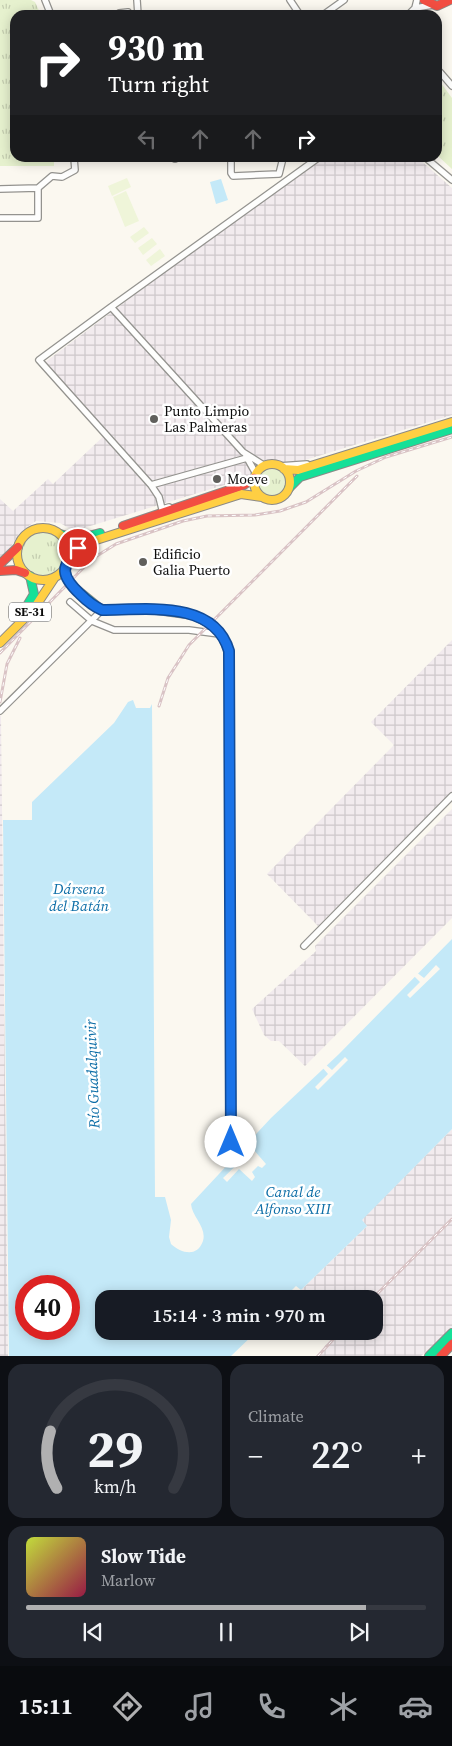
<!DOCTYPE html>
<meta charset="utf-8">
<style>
body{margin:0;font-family:"Source Serif 4",serif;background:#242831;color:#f1f3f6;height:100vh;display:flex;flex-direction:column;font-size:19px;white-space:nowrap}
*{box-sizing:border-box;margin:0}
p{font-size:16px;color:#9ea1a6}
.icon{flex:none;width:28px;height:28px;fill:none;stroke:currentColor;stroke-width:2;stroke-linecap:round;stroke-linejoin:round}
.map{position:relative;height:1356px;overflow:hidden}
.details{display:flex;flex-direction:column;gap:8px;padding:8px;background:#0d0f14;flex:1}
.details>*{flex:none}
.guide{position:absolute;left:10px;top:10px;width:432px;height:152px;border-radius:15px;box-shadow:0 2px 12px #0003;background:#202124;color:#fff;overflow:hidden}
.speed{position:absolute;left:15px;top:1275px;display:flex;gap:10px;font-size:25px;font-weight:700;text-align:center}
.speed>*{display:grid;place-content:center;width:65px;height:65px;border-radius:50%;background:#171b24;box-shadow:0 2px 12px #0003;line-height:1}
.speed .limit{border:8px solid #d22;background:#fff;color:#111}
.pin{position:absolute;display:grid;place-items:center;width:42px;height:42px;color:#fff;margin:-21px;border:2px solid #fff;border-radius:50%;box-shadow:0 1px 5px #0007}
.me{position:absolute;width:55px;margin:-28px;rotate:0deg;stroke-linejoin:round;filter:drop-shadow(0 0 4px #0008)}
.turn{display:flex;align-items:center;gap:18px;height:105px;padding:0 15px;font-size:22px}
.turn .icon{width:65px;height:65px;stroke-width:2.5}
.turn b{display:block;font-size:35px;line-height:42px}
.lanes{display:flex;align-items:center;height:48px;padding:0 15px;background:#0003;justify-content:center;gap:25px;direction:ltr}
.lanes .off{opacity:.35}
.big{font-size:38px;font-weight:600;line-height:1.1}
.details .card{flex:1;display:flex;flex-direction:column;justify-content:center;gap:8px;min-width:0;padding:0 18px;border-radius:15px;background:#242831}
.details .dial{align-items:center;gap:0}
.dial svg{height:130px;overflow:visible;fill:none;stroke:#363941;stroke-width:7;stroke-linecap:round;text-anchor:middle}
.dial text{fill:#f1f3f6;stroke:none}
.song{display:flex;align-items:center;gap:15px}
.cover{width:60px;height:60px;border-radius:8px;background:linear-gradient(135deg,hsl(70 70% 55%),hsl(340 70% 35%))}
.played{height:5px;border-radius:2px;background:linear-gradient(90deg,#b0b0b1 85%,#363941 85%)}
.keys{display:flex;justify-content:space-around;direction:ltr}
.heat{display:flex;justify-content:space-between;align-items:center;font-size:28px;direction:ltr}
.details .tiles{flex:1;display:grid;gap:8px;grid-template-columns:1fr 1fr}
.card:last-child{grid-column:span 2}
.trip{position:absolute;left:95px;top:1290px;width:288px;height:50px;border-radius:15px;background:#171b24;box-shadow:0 2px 12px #0003;font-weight:600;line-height:50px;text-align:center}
.dock{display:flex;height:80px;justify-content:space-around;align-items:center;background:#090b0e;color:#9ea1a6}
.dock .icon{width:35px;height:35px}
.dock .on{color:#b0b0b1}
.dock b{font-size:22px;color:#f1f3f6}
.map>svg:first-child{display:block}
.industrial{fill:url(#industrial-grid)}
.grass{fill:url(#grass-tufts)}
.pitch{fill:#eff5d9}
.water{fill:#c4e9f8;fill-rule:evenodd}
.pier{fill:#fbf8f0}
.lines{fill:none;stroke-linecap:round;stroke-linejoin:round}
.street-casing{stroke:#94938f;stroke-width:8}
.fast-casing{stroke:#8b8986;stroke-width:10}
.slow-casing{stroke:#8b8986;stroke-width:10}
.jam-casing{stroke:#8b8986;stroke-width:10}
.street{stroke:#fefefd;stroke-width:5.5}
.fast{stroke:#16e098;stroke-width:8}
.slow{stroke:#ffcf43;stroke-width:8}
.jam{stroke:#f24e42;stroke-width:8}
.rail-casing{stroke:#d9c3c5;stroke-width:3}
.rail{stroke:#fff;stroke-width:1;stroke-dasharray:4;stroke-linecap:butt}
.route-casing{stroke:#114b97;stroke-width:12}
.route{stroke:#1a73e8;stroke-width:9}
.poi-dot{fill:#605f5c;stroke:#fff;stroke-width:2}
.labels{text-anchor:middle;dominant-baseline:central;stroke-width:5;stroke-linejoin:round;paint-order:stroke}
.shield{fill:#fff;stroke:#565656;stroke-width:1}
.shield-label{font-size:12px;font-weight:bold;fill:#0d0d0d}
.poi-label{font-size:14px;fill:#0d0d0d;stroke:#fff;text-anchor:start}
.water-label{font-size:15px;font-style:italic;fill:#0d6ea7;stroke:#fff}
</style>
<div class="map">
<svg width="452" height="1356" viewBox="0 0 452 1356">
<defs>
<pattern id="industrial-grid" width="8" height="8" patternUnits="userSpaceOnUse" patternTransform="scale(1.25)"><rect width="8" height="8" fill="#f2ebee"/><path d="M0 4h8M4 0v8" fill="none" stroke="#cec8cb"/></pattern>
<pattern id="grass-tufts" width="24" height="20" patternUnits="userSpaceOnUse" patternTransform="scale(1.25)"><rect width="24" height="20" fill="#e6f1ce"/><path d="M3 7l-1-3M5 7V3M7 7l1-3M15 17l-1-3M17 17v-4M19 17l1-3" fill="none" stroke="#c4cdb0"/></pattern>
</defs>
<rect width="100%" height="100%" fill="#fbf8f0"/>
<path class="industrial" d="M324,158H418L452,188V415L74,531L60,523L36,521L20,532L7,553L0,556V499L13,511L48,479L53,484L107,433L44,363L190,253Z
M452,640V792L318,926L267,874L394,745L371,722Z
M0,716H1L8,1356H0Z
M452,809V918L305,1066L279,1041H271L264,1035L252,1009L316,951L315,946Z
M452,1129V1328L421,1356H316L338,1331H374V1299H311L301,1290L367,1226L361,1220Z"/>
<path class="grass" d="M0,0H31L35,2L41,15H15V158H54V166H0Z
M438,79L452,98V169L438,156Z
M258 482a14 14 0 1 1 28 0a14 14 0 1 1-28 0Z
M21 554a22 22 0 1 1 44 0a22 22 0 1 1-44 0Z"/>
<path class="pitch" d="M127,178L131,187L112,196L108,186Z
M126,191L139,221L125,227L113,197Z
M144,227L149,233L135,243L130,237Z
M152,238L157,244L143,255L138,248Z
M160,249L165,256L151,266L146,260Z"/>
<path class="water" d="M221,179L228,200L216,204L210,182Z
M133,700L136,708H150L152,704L155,1197H165L171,1220L169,1237L171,1244C181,1253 197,1258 203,1241C207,1227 192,1217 191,1204L271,1118L339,1054L452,939V1129L362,1220L367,1226L301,1290L296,1286L292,1290L296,1294L291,1299H104V1331H257L231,1356H9L3,820H32V802L114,723L128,702ZM26,1286H69V1329H26Z"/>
<path class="pier" d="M436,965L440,969L410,998L407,995L420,982L413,975L416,972L424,978Z
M345,1057L348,1060L318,1090L315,1087L328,1074L322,1067L325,1064L332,1070Z
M253,1149L266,1164L262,1168L258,1166L252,1172L255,1177L252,1181L239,1169L227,1182L223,1178Z"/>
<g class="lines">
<defs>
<path id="street" d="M45,0L51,15
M137,0L138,15
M290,0L300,15
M415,8L417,0
M120,15L119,13L128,12V15
M323,15L344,0
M408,15L415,8L433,5
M438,72H440L452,86
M175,158V159
M231,158V173L233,176L279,174L283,158
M426,158L452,180
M0,189L38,188L52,176L62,177L75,170L74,158
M0,218H38V188
M111,307L318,158
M246,456L256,474
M247,458L151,485L39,360L111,307L243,452L265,466
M279,466L307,464
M151,485L159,497L162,509L169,507
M70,602L92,621L114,630H189L219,634
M0,711L102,610
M304,946L452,796"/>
<path id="fast" d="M289,488L300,477L452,429
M60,534L77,539L100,533
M64,569L69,583L102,610H157L193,615L209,623L221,634L229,651V762
M25,609L34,594L30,576
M231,1048V1142
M429,1356L452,1333"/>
<path id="slow" d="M254 482a18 18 0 1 1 36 0a18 18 0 1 1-36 0Z
M284,469L298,470L452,422
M17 554a26 26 0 1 1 52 0a26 26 0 1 1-52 0Z
M69,558L78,548L93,541L241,494L262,497
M0,643L33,610L55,577"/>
<path id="jam" d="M424,0L437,6L450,0
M123,526L244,485L254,478
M0,564L18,547
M0,571L16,570L25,573
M229,762L231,1048
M441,1356L452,1344"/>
</defs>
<use href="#street" class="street-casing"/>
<use href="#fast" class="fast-casing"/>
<use href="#slow" class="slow-casing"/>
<use href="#jam" class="jam-casing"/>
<use href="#street" class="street"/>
<use href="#fast" class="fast"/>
<use href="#slow" class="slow"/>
<use href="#jam" class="jam"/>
<defs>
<path id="rail" d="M0,653L92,559L116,544L183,521L207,516L255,515L280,511L306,502L356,471L386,457L452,437
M0,702L7,664L20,638
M159,706L168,678L189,645L357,476
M372,1299L452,1219
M318,1356L341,1331"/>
</defs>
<use href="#rail" class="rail-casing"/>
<use href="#rail" class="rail"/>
</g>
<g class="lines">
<defs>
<path id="route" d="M78,548C60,567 61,576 80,594C87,601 93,606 102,610C145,610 214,599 229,651L231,1142"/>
</defs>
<use href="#route" class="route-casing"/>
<use href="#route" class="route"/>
</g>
<g class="poi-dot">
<circle cx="154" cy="419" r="5"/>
<circle cx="217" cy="479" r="5"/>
<circle cx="143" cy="562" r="5"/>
</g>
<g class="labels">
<rect class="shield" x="9" y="602.5" width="42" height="19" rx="4"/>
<g class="shield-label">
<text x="30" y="612">SE-31</text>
</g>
<g class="poi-label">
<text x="164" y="411">Punto Limpio<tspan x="164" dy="16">Las Palmeras</tspan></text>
<text x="227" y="479">Moeve</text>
<text x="153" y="554">Edificio<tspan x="153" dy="16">Galia Puerto</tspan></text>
</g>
<g class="water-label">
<text x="79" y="888">Dársena<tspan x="79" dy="17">del Batán</tspan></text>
<text transform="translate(92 1074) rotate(-92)">Río Guadalquivir</text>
<text x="293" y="1191">Canal de<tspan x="293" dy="17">Alfonso XIII</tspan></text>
</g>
</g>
</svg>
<div class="speed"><div class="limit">40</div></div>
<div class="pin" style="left:78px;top:548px;background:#d93025"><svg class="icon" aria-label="arrive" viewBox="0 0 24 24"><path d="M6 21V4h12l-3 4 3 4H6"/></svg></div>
<svg class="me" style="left:231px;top:1142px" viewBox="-20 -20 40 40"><circle r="19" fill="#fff"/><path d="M0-13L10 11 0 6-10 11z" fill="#1a73e8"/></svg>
<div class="trip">15:14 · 3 min · 970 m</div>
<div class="guide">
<div class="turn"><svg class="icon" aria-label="right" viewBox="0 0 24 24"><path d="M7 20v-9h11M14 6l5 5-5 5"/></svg><div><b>930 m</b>Turn right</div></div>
<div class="lanes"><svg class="icon off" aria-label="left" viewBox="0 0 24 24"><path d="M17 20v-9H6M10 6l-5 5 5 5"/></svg><svg class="icon off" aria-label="ahead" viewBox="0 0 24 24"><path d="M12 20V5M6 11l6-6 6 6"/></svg><svg class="icon off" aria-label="ahead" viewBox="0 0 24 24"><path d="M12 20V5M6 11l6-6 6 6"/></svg><svg class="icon" aria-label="right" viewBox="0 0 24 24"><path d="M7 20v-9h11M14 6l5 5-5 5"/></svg></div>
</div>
</div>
<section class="details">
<div class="tiles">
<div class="card dial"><svg viewBox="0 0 100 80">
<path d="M14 69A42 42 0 1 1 86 69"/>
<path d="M14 69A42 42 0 0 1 10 34" stroke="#b0b0b1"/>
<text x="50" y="56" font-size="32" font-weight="700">29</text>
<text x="50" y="72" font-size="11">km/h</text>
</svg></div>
<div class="card"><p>Climate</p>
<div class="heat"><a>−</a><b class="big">22°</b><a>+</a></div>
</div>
<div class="card">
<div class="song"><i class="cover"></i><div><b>Slow Tide</b><p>Marlow</p></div></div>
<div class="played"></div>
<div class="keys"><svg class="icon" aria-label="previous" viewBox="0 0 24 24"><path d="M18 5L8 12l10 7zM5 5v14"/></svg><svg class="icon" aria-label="pause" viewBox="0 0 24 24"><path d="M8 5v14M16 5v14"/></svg><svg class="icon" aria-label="next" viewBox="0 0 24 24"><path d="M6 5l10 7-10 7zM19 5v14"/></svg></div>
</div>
</div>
</section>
<nav class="dock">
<b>15:11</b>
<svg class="icon on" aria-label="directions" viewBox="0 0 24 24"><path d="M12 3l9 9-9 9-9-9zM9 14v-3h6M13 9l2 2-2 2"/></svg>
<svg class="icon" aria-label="music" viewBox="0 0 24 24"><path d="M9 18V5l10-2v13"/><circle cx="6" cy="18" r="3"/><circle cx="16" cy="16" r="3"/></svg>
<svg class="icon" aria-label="phone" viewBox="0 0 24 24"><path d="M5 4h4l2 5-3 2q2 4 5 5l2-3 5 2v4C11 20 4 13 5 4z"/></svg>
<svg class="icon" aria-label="climate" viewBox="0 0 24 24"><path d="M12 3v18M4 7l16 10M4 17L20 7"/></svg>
<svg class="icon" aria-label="car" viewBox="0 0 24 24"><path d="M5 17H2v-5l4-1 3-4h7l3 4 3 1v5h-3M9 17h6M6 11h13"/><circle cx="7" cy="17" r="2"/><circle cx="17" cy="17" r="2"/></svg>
</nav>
